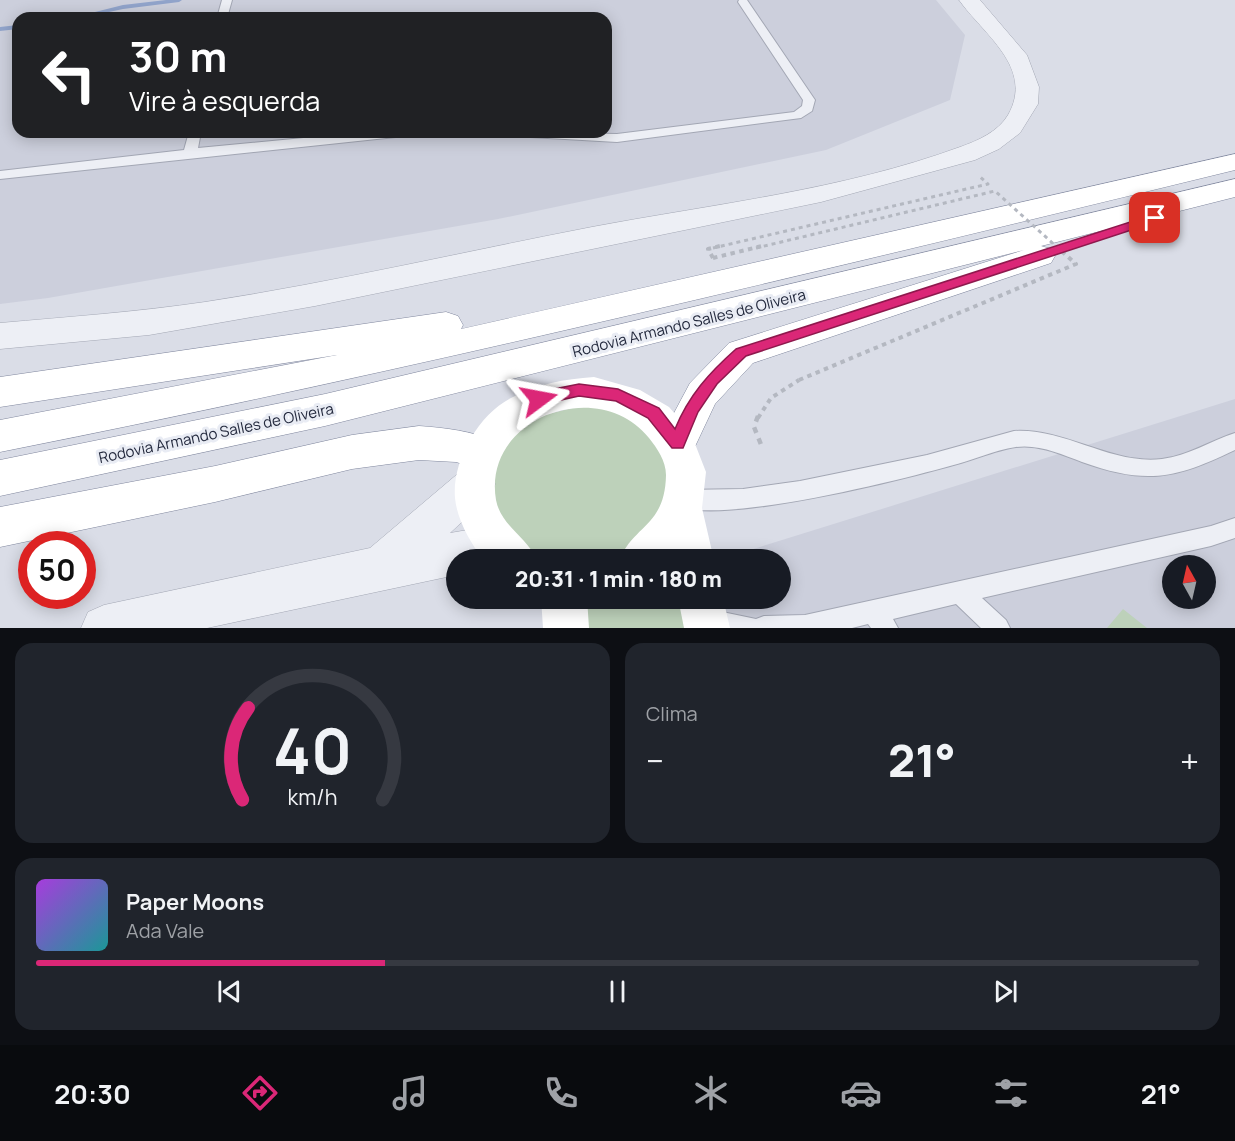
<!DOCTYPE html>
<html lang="pt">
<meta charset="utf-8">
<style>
body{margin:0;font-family:Manrope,sans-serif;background:#20242c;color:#f1f3f6;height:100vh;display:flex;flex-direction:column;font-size:22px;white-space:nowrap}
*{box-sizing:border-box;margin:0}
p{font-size:20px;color:#9ea1a6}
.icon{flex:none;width:33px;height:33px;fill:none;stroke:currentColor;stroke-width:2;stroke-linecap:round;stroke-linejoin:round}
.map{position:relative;height:628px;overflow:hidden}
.side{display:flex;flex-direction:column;gap:15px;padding:15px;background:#0d0f14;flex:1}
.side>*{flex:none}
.top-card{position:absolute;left:12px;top:12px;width:600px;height:126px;border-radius:18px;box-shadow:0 3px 15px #0003;background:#202124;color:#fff;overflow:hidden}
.needle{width:39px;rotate:352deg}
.controls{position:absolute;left:1162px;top:555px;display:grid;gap:12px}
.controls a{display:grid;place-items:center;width:54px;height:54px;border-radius:50%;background:#171b24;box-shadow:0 3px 15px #0003;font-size:30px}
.speed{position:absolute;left:18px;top:531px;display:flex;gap:12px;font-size:30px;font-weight:700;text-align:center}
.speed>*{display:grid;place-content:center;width:78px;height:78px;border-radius:50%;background:#171b24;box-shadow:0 3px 15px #0003;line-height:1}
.speed .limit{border:9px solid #d22;background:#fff;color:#111}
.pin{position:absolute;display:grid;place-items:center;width:51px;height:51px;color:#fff;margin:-26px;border-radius:12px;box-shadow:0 3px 9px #0006}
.me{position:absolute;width:66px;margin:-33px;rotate:77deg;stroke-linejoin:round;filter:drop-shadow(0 0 4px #0008)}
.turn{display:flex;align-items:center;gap:21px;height:126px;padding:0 18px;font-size:27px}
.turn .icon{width:78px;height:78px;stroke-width:2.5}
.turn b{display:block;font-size:42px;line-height:51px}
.big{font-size:45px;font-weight:800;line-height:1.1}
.side .tile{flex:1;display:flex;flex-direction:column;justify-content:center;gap:9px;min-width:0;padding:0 21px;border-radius:18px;background:#20242c}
.side .dial{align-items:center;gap:0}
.dial svg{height:156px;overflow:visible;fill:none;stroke:#363941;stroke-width:7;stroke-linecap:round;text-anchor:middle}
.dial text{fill:#f1f3f6;stroke:none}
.song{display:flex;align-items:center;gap:18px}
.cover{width:72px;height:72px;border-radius:9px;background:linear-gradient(135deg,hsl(280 70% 55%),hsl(180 70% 35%))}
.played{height:6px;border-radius:3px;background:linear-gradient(90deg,#db2777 30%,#363941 30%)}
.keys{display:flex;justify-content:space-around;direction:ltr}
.heat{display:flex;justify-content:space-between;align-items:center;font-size:33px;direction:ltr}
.side .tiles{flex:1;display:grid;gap:15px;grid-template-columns:1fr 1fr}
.tile:last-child{grid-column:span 2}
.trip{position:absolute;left:446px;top:549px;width:345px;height:60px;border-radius:30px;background:#171b24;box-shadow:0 3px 15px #0003;font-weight:800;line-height:60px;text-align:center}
.tabs{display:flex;height:96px;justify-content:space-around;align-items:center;background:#090b0e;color:#9ea1a6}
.tabs .icon{width:42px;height:42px}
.tabs .selected{color:#db2777}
.tabs b{font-size:27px;color:#f1f3f6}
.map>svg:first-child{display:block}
.built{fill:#cccfdc;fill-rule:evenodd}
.green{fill:#bdd1ba}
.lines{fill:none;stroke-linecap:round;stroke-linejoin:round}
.stream{fill:#91a4cb;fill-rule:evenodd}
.lane-casing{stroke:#a3a7b4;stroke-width:2}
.street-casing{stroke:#a3a7b4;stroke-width:1}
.highway-casing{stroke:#80879e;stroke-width:1}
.path-far2{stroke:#b4b8c1;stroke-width:3;stroke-dasharray:4 4;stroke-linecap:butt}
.path-far1{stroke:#b4b8c1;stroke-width:4;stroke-dasharray:4.5 4.5;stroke-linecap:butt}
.path{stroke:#b4b8c1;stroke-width:4.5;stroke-dasharray:6 6;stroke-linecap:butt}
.lane{fill:#edeff5;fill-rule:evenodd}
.street{fill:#edeff5;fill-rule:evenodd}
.secondary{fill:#fff;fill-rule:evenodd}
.highway{fill:#fff;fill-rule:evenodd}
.path-bridge-far1{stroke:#b4b8c1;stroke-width:3;stroke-dasharray:4 4;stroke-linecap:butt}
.path-bridge{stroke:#b4b8c1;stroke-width:4;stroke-dasharray:4.5 4.5;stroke-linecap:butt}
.route{fill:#db2777;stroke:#8e194d;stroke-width:1.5}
.labels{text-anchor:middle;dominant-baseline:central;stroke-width:6;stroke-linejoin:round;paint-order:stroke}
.street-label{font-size:15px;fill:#23293d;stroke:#e9ecf4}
</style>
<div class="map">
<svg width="1235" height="628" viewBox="0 0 1235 628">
<rect width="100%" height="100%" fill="#dadde7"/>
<path class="built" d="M0,0H936L965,35L950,100L826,150L498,219L48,298L0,304ZM18,18H606V132H18Z
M1235,399V628H727L720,599L780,598V560H718ZM1173,566H1206V598H1173Z"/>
<path class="green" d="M614,398L667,441L675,507L630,555L617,559H530L488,514L489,454L511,423Z
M572,599H695L701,628H574Z
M1123,609L1147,628H1107Z"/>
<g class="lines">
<path class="stream" d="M166,0H182L179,2L123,9L81,18H71L123,5Z
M18,25V29L0,31V27Z"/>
<defs>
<path id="lane" d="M222,0H232L227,18H217Z
M739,0H747L815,100L812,111L801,118L617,142L513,136L507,132L617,134L794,112L802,106L803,100L738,2Z
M189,132H201L198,148L366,132H411L405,136L0,179V171L184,150Z
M1014,431C1066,428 1110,465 1162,459C1188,456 1210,441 1235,433V450C1175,479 1146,485 1082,462C1061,454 1039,444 1016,447C994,450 972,461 950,466C896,481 725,524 677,506L674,499L677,492L684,490L743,489L800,481L927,455Z
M1235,518V538L1211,546L982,598L1006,620L1010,628H981L956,604L893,619L898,628H871L868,624L852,628H699L696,621L700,613L708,609L756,619L764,616L805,615L1211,526Z"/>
<path id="street" d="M959,0H980L1027,55L1039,87L1038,104L1020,133L999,149L975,160L821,202L315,306L149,335L0,349V323C68,317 137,312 205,302C335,282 463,252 592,227C714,204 843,190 960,147C977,141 998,132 1008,115C1035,68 983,34 959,0Z
M475,466L489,471L495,484L489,497L450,533L497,525L512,531L518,546L513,560H456V575L207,628H81L88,612L104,605L370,548L461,471Z"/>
<path id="highway" d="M1235,154V170C824,270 414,370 0,452V420L337,355L0,407V377L446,312L458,316L463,325L461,329Z
M1235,179V197L1041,246L1051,249L1055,256L1051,263L753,363L715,404L691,455L677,460L663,455L658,443L690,383L729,343L1024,250L325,426L0,496V460L325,394Z
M419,426C447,428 470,431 496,441L501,453L496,465L482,470L456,462L419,460L352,469L215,502L0,547V507L215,466L352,435Z"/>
</defs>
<use href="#lane" class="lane-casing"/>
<use href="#street" class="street-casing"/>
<use href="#highway" class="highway-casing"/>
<path class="path-far2" d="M713,248L988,184L978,175"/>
<path class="path-far1" d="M713,258L708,249L720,246
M758,418L771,398L799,380"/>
<path class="path" d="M758,416L754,427L762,447"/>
<use href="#lane" class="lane"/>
<use href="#street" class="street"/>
<path class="secondary" d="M594,377L640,390L669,407L690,431L706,472L702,508L714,560H619C635,524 665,526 666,475C666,461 657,448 649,438C599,375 482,417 496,500C501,526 527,537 537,560H484C470,543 457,519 455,498C452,461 478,415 511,398C538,384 564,379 594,377Z
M541,598H587L589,628H543Z
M678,598H723L730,628H684Z"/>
<use href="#highway" class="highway"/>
<path class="path-bridge-far1" d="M756,248L995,191L1058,248"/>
<path class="path-bridge" d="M713,258L762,246
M799,380L1076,264L1056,246"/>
</g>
<path class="route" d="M1155,214L1159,216V221L746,356L717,384L698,412L683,448H672L648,418L616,401L579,396L539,405L532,399L539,392L579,384L618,389L659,408L675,429C689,395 709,373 736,349Z"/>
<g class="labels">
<g class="street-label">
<text transform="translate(689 323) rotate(-14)">Rodovia Armando Salles de Oliveira</text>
<text transform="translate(216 433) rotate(-12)">Rodovia Armando Salles de Oliveira</text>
</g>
</g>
</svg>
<div class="controls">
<a><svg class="needle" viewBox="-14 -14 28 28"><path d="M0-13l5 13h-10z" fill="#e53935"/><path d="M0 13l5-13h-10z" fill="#9ea1a6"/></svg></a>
</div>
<div class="speed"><div class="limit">50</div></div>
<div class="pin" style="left:1155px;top:218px;background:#d93025"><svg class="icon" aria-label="arrive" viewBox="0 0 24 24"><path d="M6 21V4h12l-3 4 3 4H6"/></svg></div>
<svg class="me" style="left:539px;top:399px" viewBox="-20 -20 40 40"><path d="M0-17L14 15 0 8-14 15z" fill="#db2777" stroke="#fff" stroke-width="4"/></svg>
<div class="trip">20:31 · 1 min · 180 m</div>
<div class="top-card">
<div class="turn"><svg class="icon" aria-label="left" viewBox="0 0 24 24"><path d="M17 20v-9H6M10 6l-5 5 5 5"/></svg><div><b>30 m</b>Vire à esquerda</div></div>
</div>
</div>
<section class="side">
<div class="tiles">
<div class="tile dial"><svg viewBox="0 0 100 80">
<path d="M14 69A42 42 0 1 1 86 69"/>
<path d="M14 69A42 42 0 0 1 17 22" stroke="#db2777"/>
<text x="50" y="56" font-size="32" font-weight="700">40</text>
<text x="50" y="72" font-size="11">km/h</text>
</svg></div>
<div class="tile"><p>Clima</p>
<div class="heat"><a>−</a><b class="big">21°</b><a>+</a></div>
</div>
<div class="tile">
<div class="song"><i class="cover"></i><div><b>Paper Moons</b><p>Ada Vale</p></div></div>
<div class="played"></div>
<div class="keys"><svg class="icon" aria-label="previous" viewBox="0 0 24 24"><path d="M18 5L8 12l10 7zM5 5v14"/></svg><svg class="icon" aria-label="pause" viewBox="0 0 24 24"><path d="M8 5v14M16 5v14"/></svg><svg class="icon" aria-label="next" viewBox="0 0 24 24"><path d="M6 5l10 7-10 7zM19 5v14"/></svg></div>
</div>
</div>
</section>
<nav class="tabs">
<b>20:30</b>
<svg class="icon selected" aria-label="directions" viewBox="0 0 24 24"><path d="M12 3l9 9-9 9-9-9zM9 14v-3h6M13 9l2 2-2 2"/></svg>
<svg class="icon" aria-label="music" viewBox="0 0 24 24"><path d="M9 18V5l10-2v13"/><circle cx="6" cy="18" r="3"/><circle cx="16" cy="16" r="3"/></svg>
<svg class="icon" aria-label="phone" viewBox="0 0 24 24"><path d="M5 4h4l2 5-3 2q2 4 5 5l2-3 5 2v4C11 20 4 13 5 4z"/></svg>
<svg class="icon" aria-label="climate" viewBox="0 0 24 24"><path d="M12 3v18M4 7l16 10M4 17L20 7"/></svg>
<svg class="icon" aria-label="car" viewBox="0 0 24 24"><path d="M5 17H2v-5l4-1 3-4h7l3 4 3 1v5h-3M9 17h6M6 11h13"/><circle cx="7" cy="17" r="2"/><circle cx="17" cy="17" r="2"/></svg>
<svg class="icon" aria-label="filters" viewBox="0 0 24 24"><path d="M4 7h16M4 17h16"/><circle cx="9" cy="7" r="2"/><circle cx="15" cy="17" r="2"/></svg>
<b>21°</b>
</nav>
